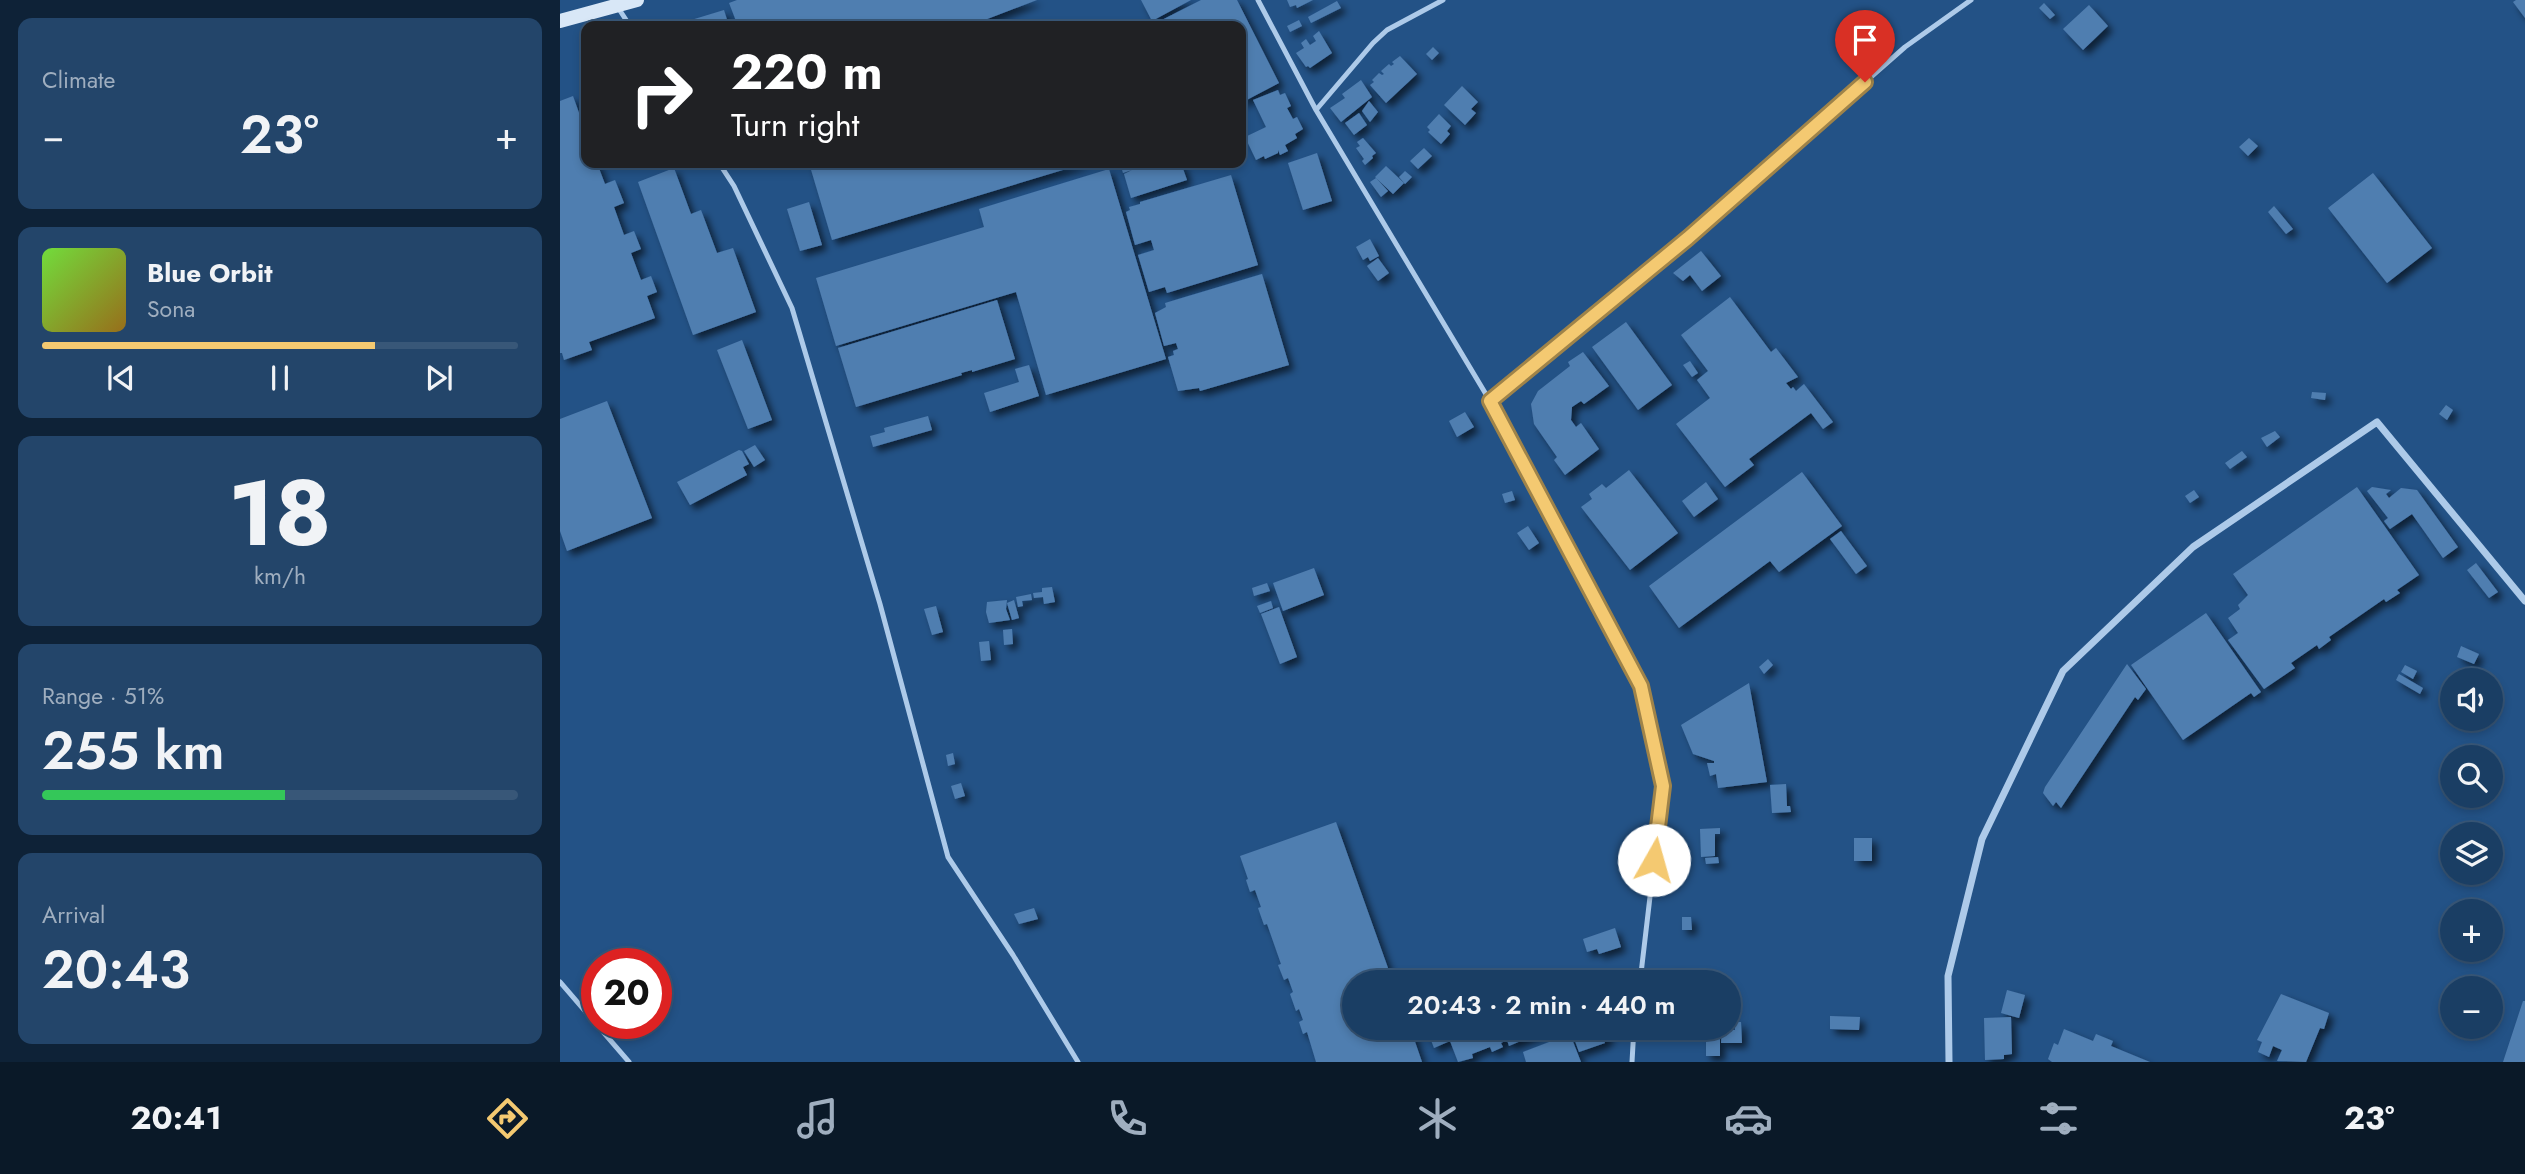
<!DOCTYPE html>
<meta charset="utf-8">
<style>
body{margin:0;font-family:Jost,sans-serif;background:#23456a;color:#f1f3f6;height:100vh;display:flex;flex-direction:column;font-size:26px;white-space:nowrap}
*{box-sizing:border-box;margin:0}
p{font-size:23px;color:#9faebf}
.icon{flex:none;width:38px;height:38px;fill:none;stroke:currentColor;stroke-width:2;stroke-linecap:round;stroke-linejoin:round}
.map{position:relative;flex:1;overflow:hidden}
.details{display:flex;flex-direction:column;gap:18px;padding:18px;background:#0e2237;width:560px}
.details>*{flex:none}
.banner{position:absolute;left:21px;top:21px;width:665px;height:147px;border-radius:14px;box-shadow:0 4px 10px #0003,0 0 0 2px #385778;background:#202124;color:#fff;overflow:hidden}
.buttons{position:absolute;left:1880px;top:668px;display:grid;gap:14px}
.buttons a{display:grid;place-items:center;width:63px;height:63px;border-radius:50%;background:#1a3e64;box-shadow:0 4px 10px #0003,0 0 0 2px #385778;font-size:35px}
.speed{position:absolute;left:21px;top:948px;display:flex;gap:14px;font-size:35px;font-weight:700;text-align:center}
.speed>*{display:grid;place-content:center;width:91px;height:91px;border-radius:50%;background:#1a3e64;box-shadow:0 4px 10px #0003,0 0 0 2px #385778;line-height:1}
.speed .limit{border:10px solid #d22;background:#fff;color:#111}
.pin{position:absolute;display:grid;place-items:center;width:60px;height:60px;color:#fff;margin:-72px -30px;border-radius:50% 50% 50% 0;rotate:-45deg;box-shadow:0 0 7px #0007}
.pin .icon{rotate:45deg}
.me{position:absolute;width:77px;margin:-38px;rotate:7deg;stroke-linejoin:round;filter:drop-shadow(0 0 5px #0008)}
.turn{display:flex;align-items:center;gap:24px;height:147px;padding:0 35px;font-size:32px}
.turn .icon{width:91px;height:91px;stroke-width:2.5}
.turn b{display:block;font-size:49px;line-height:60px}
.big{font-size:52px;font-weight:600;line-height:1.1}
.details .card{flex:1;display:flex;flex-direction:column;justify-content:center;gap:10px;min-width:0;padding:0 24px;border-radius:14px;background:#23456a}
.details .dial{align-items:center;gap:0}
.dial b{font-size:91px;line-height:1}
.song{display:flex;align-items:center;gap:21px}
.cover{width:84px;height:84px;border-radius:10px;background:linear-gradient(135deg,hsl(100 70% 55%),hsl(40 70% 35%))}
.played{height:7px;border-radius:4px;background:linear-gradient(90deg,#f4c971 70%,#385778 70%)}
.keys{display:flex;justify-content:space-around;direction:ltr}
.heat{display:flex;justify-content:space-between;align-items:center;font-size:38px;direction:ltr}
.charge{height:10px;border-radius:5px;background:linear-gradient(90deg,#34c759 51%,#385778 0)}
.trip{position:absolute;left:782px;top:970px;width:399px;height:70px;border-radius:35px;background:#1a3e64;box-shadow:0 4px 10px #0003,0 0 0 2px #385778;font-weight:600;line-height:70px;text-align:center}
.tabs{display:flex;height:112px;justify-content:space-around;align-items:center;background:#0a1928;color:#9faebf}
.tabs .icon{width:49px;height:49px}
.tabs .on{color:#f4c971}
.tabs b{font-size:32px;color:#f1f3f6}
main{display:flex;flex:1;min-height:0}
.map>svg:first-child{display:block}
.building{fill:#507eb0;filter:url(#shadow)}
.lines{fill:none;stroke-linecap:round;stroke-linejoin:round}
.service{stroke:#adcae9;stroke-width:5}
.minor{stroke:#adcae9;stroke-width:7}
.secondary{stroke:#d8e7f7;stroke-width:14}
.route-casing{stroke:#9f8349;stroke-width:18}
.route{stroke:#f4c971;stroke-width:12}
</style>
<main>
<section class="details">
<div class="card"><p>Climate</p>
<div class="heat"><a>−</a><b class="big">23°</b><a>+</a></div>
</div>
<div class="card">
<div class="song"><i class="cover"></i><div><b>Blue Orbit</b><p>Sona</p></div></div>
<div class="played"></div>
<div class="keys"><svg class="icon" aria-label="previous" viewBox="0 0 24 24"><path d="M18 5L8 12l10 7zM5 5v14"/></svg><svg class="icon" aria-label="pause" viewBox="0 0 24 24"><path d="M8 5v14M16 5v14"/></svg><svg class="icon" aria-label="next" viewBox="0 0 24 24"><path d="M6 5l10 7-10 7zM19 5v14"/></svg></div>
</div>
<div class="card dial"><b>18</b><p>km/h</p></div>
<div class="card"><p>Range · 51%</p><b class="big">255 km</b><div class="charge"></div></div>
<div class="card"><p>Arrival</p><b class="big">20:43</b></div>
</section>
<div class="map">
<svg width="1965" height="1062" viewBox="0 0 1965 1062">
<defs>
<filter id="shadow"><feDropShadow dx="5" dy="5" stdDeviation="3.5" flood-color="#0009"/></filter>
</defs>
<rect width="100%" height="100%" fill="#235286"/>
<path class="building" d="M177,0H477L409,26H178L169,3Z
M581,0H631L592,21Z
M641,0H677L719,83L681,103V26H598L596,23Z
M727,0H753L737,8L736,5L730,7Z
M1956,0H1965V18L1953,2Z
M777,1L781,8L751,23L748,17Z
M1484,3L1495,15L1490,19L1479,8Z
M1529,5L1548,26L1523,50L1503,29Z
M164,10L169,26H119L118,24Z
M739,20L742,26L730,32L727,26Z
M759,31L772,53L750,68L748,66L746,67L736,53L744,48L741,43L746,39L750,45L756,41L753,36Z
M873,47L879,53L872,60L866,54Z
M840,56L857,74L826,103L810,85L814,82L812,80L819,73L822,75L824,74L821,71L829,64L831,66L834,64L832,62Z
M801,80L812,97L781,122L770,108L785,98L782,94Z
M902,86L918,102L911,109L916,113L905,125L884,105Z
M718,90L720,95L725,93L731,106L727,108L733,119L737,117L743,129L735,134L737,138L725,145L728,151L720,155L718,150V153L705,159L704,156L696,160L685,137L706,127L693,100Z
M13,96L23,124L26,123V163H37L45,184L55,180L64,203L54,207L64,235L74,231L81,249L71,253L81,280L91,276L97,292L87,296L95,318L29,342L32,350L4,360L2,353H0V101Z
M809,101L818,112L810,122L802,111Z
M799,113L807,125L794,135L785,123Z
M879,114L891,126L887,131L890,134L881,144L868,132L870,130L867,127Z
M803,138L816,153L812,156L813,158L805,165L802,161L804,159L796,148L800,146L797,142Z
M1689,138L1698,146L1688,156L1679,147Z
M864,148L872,156L858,169L850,161Z
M757,153L772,201L743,210L728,163Z
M249,163H526L272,240Z
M560,163H573L576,170L599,163H621L627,180L571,198L564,174L572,170L563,173Z
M826,166L844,183L833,194L815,177Z
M114,168L131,214L141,210L157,253L173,248L196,312L133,335L78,182Z
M549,169L606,359L486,395L456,292L276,346L256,278L424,227L419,209Z
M845,171L852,177L845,184L839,177Z
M1813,173L1872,248L1827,283L1768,208Z
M671,175L698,265L607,293L605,287L589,292L578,255L594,250L591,240L575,245L566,212L570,210L569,207L580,204V202Z
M816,178L828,191L821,197L810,182Z
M249,202L262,245L240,251L227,209Z
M1714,206L1733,229L1726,234L1708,212Z
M810,239L819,256L810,261L808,257L803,260L796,247Z
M1141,251L1161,276L1142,291L1130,275L1123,281L1113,273Z
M818,258L829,273L818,281L807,266Z
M702,274L729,365L640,391L639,388L618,391L608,357L614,355L613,351L618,349L616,343L604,346L595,313L606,307L605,303Z
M1170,297L1211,352L1216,348L1238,377L1226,383L1231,389L1233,387L1236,391L1244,384L1273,422L1263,429L1251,413L1189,459L1194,465L1165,487L1116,424L1150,398L1137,380L1148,371L1121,335Z
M437,300L455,359L412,372V370L401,373L402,375L296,407L278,348Z
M1066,322L1112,385L1078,410L1032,347Z
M182,340L212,420L188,429L157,350Z
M1023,352L1049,386L1024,404L1021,401L1012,407L1011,420L1016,427L1021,423L1039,449L1005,475L994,460L997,457L974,424L971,404L978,391L1010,366L1008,362Z
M1130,361L1138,373L1132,377L1123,365Z
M469,365L479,396L430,412L424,393L459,382L455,369Z
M1752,392L1766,393L1765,400L1751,398Z
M47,401L92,518L7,551L0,531V419Z
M1886,405L1893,410L1887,420L1879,414Z
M905,412L914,427L897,437L889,421Z
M368,416L372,430L313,447L310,436L325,432L324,428Z
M1715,431L1720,437L1707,447L1701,438Z
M195,445L205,460L194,467L184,451Z
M179,450L182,451L189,464L183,467L187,475L130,505L117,482Z
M1682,451L1687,457L1670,469L1665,463Z
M1069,470L1118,533L1070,570L1021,507L1032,499L1029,494L1042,484L1046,488Z
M1242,472L1282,526L1219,572L1210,561L1119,628L1089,586Z
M1146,482L1158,499L1134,517L1122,501Z
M1797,487L1859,575L1837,590L1840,593L1826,602L1824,599L1769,637L1771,640L1759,649L1757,645L1731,663L1735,668L1704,689L1668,640L1678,633L1668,618L1680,609L1678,605L1688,595L1673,574Z
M1812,487L1831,490L1826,494L1829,498L1841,488L1857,490L1898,547L1883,558L1852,514L1830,529L1824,521L1828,518L1807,491Z
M1634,490L1639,497L1630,503L1625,496Z
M952,491L955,500L945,503L942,494Z
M968,526L979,543L969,550L957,533Z
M1281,531L1307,566L1296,574L1270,539Z
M1916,563L1938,592L1929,598L1907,570Z
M754,568L764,595L723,611L713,583Z
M707,583L710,591L694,596L692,588Z
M492,587L495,602L484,604L483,597L474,598L473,593L482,592V588Z
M471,594L472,600L462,601L463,606L458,607L456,597Z
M447,600L446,609L450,620L429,623L426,612L427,602Z
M454,600L459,618L452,620L447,603Z
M711,601L713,608L700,613L697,606Z
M376,606L383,632L372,635L364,609Z
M719,607L737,657L720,664L701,614Z
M1646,613L1701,692L1694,697L1691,693L1623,740L1571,665Z
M452,629L453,644L444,645L443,630Z
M429,641L431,660L421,661L419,642Z
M1901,646L1919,654L1914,664L1897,657Z
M1208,659L1213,665L1204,674L1199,667Z
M1567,664L1586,689L1578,700L1575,697L1501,808L1496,802L1493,806L1483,793L1485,787Z
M1845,665L1857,671L1853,679L1841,672Z
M1839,674L1863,688L1860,694L1836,680Z
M1189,683L1207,782L1158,788L1156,774L1150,776L1147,763H1154V761L1133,754L1121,725Z
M393,753L395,764L388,766L386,755Z
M401,783L405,796L395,799L391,786Z
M1226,784L1227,806H1230L1231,812L1212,813L1210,785Z
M776,822L833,982H794V1027H850L862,1062H756L747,1032L743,1034L739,1022L743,1020L739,1009L736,1011L730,994L733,992L728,978L724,980L718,965L721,964L707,924L704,925L698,908L701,907L695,890L690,892L686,880L688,879L680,856Z
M1160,828V834H1155V856L1141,857L1140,829Z
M1294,838H1312V861H1294Z
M1158,857L1159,863L1146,864L1145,858Z
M474,908L478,919L459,924L454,914Z
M1122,917H1131L1132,930H1122Z
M1055,928L1061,947L1039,954L1037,949L1027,952L1023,939Z
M1111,969L1126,971V979L1110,977Z
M958,971L962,982H931Z
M1447,990L1465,995L1459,1018L1441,1013Z
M1721,994L1769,1013L1764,1029L1760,1028L1746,1062L1717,1061L1722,1050L1713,1046L1709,1057L1698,1052L1702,1042L1697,1040Z
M1963,1001H1965V1062H1943Z
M1270,1016L1300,1017L1299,1030L1270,1029Z
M1451,1017L1452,1054L1444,1055V1059L1425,1060L1424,1018Z
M1175,1022H1181L1182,1043H1161L1162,1027H1170V1030H1175Z
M866,1027H993L949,1046L947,1040L941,1043L943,1047L932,1052L930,1047L912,1054L913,1058L898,1062L890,1041L874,1048Z
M1018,1027H1046L1049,1039L1044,1041L1045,1043L1019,1052L1011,1030Z
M1504,1029L1533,1041L1536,1034L1553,1041L1551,1046L1590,1062H1492L1488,1059L1494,1043L1498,1045Z
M1146,1030H1160V1056H1146Z
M1010,1034L1021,1062H966L963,1052Z"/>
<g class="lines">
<path class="service" d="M698,0L756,110L930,401L1081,686L1103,786L1080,982
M57,6L70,26
M756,110L813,43L827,30L883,0
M159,163L174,186L232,308L320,604L388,857L453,955L518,1062
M930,401L1128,238L1345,47L1411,0
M0,982L69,1062
M1072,1062L1074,1027"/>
<path class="minor" d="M1389,1062L1388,976L1422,839L1503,671L1633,547L1817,422L1965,601"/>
<path class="secondary" d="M0,21L77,0"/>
</g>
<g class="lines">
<defs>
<path id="route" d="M1094,860L1103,786L1081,686L930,401L1128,238L1305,82"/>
</defs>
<use href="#route" class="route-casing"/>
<use href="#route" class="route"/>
</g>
</svg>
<div class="buttons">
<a><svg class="icon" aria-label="sound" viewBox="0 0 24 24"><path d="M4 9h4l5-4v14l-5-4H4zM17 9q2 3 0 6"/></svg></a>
<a><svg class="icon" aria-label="search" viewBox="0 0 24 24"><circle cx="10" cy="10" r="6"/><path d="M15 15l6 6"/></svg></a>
<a><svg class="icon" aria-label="layers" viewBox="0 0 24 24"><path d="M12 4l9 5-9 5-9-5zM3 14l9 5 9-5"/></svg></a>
<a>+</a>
<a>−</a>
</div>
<div class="speed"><div class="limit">20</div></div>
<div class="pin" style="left:1305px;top:82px;background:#d93025"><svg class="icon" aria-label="arrive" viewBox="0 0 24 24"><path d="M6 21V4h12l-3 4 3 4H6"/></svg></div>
<svg class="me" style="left:1094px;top:860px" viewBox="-20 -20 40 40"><circle r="19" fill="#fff"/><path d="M0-13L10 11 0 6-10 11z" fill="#f4c971"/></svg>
<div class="trip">20:43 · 2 min · 440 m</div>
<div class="banner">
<div class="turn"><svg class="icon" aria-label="right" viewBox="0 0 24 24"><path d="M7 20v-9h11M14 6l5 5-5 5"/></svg><div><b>220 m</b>Turn right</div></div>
</div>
</div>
</main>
<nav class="tabs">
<b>20:41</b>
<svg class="icon on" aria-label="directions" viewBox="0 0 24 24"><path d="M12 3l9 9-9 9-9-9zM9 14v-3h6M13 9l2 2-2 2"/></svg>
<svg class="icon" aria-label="music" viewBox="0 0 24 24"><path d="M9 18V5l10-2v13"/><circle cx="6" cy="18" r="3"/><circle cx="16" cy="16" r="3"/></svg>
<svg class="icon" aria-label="phone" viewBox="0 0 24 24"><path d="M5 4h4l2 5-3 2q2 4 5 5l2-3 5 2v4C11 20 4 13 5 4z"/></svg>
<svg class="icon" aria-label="climate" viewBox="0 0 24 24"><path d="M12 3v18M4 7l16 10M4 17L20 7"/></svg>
<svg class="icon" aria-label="car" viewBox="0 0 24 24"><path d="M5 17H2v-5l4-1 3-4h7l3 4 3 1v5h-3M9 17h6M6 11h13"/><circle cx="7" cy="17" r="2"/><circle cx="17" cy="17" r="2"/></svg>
<svg class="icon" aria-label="filters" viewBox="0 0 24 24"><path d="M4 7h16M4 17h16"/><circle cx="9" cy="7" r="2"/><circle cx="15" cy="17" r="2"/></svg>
<b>23°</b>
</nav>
